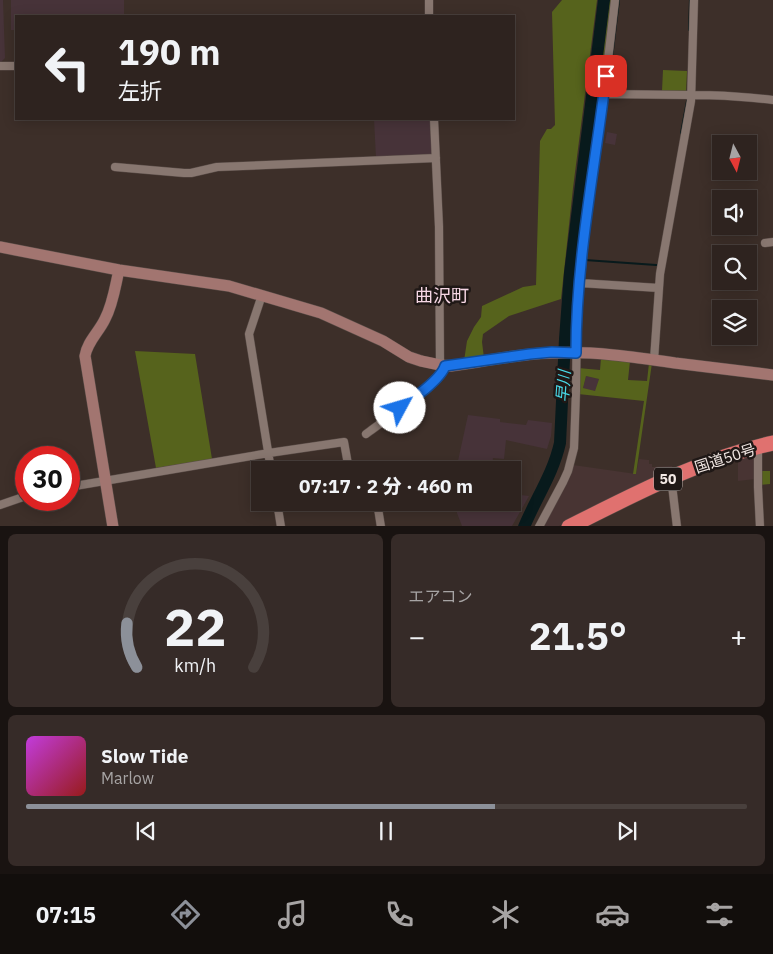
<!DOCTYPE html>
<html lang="ja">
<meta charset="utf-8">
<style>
body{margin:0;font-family:"IBM Plex Sans","Noto Sans JP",sans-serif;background:#362b28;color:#f1f3f6;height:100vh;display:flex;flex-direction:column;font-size:19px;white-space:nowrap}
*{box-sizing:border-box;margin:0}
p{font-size:16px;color:#a7a4a4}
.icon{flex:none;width:28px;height:28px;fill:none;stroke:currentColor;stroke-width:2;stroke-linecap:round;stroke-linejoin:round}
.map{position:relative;height:526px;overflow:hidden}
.panel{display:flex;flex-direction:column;gap:8px;padding:8px;background:#191311;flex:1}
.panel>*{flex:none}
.guide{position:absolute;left:15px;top:15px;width:500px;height:105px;border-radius:0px;box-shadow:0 2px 12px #0003,0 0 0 1px #49403d;background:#2e231f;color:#f1f3f6;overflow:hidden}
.needle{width:32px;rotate:173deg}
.controls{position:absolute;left:712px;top:135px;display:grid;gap:10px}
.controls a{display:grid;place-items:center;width:45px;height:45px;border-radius:0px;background:#2e231f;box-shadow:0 2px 12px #0003,0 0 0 1px #49403d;font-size:25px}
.speed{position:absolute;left:15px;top:446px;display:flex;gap:10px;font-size:25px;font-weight:700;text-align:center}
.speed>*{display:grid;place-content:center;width:65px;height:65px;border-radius:50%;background:#2e231f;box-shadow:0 2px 12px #0003,0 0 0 1px #49403d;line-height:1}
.speed .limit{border:8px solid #d22;background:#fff;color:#111}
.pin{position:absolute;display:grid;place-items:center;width:42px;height:42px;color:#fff;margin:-21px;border-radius:10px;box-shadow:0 2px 8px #0006}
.me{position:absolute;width:55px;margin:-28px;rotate:51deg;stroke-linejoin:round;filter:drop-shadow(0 0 4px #0008)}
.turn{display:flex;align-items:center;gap:18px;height:105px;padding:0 20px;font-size:22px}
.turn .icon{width:65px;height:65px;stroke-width:2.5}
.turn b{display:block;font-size:35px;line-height:42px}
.big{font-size:38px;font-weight:800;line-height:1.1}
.panel .card{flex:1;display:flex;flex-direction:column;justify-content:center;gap:8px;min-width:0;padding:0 18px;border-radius:8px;background:#362b28}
.panel .dial{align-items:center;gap:0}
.dial svg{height:130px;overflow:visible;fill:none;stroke:#49403d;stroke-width:7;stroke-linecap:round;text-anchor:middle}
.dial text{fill:#f1f3f6;stroke:none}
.song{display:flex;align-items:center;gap:15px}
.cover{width:60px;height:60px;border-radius:8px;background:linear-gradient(135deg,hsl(290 70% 55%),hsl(0 70% 35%))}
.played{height:5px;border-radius:2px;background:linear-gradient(90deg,#8c9099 65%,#49403d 65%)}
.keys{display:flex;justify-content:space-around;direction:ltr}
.heat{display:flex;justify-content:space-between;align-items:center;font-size:28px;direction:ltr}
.panel .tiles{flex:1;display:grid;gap:8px;grid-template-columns:1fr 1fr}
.card:last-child{grid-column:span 2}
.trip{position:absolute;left:251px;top:461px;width:270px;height:50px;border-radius:0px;background:#2e231f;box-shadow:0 2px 12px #0003,0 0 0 1px #49403d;font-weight:800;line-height:50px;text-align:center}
.tab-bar{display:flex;height:80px;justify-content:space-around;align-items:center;background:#120e0c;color:#a7a4a4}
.tab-bar .icon{width:35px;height:35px}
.tab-bar .active{color:#8c9099}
.tab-bar b{font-size:22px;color:#f1f3f6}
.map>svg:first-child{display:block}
.commercial{fill:#483433}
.industrial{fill:#473339}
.green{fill:#56631c;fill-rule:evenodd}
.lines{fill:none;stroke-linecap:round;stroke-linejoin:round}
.stream{stroke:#081a1c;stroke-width:2}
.river{stroke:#081a1c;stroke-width:12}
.street-casing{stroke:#5a4d48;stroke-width:9}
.secondary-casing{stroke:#5a4d48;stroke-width:12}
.highway-casing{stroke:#5a4d48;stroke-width:16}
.street{stroke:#887770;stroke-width:8}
.secondary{stroke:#a27570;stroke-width:11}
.highway{stroke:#e0716f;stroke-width:15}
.route-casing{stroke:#114b97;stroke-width:12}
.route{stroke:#1a73e8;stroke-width:9}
.labels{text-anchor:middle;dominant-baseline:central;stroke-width:5;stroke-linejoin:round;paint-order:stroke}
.shield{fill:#1f1816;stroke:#b3aaa6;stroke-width:1}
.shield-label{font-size:14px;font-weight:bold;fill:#f2e8e4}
.street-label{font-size:15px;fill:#f2e8e4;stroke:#1f1816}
.water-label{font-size:16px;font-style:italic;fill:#49dbea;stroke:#1f1816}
.quarter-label{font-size:18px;fill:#f7d7e5;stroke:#1f1816}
</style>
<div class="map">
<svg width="773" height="527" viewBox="0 0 773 527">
<rect width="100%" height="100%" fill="#3d2f29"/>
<path class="commercial" d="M754,455L755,479L738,481V459Z
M639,459L649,460V464H652V467L672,466V473L599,506L559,526L541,527L573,465L636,474Z"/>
<path class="industrial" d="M0,0H3L5,58L0,63Z
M11,0H124V16H16V30H11Z
M374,119H430L432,156L376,158Z
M607,132L617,134L615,145L605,143Z
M586,376L599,379L595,392L583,388Z
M468,415L500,419V422L526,425L528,420L552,423L551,436L547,449L506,440L504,459L493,458L492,470H456Z
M513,494L529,496L512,526H462L457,513L456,503L512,502Z"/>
<path class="green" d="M562,0H597L573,188L561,299L509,316L483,334L482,342L484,358L464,361L467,341L474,327L481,317L482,306L523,287L536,285L540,141L547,129H551L555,125L552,12Z
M609,0H613L597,136H593Z
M663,70L687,71L686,92L662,91Z
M135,351L195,354L212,459L156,468Z
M601,358L630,361L628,380L647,381L649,363H652L636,474H633L644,401L578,394V368L600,370ZM586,376L599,379L595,391L583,388Z
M760,471H770V484L760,485Z"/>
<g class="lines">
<path class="stream" d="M689,30L690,0
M608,91L619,0
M681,133L687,101
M585,260L656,265H658L659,263
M570,273H574"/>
<path class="river" d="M524,527C536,498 553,474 560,443L565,339L570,273L604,0"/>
<defs>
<path id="street" d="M429,0V16
M0,66H16
M604,94C660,95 717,93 773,100
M434,119L439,227L440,365
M115,167L184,173H191L217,167L436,158
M765,243L773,242
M580,283L659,288
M262,295L249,334L271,470
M654,360L660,274L691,101L694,0
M366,434C382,422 440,382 445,366
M758,447V487L760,527
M670,478L672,485L677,527
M69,487L269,453L344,442L349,470
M277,502L281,527
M377,502L381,527
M0,505L26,496
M539,527L563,482L568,471L574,448L576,391L577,312L587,216L604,94L615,0"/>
<path id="secondary" d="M0,247L119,270L229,286L321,313L383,341L409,357L421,361L440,365L451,366C485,362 519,353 553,353C593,351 634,357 675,363C707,367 740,371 773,375
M113,527L85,356C87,342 99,332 105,319C113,304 115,287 119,270"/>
<path id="highway" d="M569,527C635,494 701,459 773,443"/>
</defs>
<use href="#street" class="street-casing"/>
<use href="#secondary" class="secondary-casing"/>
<use href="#highway" class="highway-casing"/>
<use href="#street" class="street"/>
<use href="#secondary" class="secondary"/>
<use href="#highway" class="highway"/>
</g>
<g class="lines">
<defs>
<path id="route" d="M400,408C412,400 441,379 445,366L530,354L552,352L576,353C576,260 595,168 606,76"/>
</defs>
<use href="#route" class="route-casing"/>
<use href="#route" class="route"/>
</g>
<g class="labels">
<rect class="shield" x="654" y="467.5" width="28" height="23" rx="4"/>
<g class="shield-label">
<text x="668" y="479">50</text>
</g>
<g class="street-label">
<text transform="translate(725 458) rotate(-18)">国道50号</text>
</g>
<g class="water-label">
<text transform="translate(563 386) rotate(-86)">早川</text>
</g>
<g class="quarter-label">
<text x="442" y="295">曲沢町</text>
</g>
</g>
</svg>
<div class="controls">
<a><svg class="needle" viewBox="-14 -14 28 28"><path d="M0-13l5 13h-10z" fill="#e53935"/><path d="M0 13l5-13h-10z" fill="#a7a4a4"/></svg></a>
<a><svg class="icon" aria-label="sound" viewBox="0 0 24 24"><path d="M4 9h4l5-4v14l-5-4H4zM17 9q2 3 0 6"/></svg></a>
<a><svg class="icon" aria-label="search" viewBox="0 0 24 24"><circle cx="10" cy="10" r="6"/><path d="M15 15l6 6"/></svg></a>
<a><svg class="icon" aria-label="layers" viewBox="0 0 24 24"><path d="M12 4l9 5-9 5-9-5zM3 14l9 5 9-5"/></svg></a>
</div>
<div class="speed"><div class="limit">30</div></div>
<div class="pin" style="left:606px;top:76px;background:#d93025"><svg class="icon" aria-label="arrive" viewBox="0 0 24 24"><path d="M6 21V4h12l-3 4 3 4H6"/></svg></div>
<svg class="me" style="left:400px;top:408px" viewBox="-20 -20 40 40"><circle r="19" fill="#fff"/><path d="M0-13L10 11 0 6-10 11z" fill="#1a73e8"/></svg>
<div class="trip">07:17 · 2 分 · 460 m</div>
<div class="guide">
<div class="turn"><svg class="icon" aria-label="left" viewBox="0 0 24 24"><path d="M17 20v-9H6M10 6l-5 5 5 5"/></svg><div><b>190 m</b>左折</div></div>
</div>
</div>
<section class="panel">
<div class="tiles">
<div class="card dial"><svg viewBox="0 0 100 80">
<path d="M14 69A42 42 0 1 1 86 69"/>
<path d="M14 69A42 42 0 0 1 8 42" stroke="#8c9099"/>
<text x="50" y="56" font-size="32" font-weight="700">22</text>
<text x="50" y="72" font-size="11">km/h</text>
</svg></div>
<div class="card"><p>エアコン</p>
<div class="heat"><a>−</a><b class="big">21.5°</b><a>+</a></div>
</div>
<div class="card">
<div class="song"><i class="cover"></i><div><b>Slow Tide</b><p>Marlow</p></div></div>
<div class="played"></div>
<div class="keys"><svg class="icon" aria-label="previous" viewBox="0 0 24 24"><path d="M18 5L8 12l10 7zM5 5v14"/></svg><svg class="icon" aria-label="pause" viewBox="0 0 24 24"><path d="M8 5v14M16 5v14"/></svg><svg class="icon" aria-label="next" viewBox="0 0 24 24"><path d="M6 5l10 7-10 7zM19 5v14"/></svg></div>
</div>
</div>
</section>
<nav class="tab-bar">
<b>07:15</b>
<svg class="icon active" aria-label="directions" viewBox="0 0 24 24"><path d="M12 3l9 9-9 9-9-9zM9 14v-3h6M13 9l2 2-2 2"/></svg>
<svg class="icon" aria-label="music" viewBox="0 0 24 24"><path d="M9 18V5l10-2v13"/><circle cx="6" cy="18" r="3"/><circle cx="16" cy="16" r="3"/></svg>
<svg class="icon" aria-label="phone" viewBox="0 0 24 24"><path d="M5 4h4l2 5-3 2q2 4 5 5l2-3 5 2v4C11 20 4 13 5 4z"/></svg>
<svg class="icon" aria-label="climate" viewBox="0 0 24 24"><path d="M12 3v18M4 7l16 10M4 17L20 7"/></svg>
<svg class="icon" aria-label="car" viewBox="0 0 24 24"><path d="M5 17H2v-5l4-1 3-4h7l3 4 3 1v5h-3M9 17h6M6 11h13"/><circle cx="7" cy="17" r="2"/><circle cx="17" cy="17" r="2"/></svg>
<svg class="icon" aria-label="filters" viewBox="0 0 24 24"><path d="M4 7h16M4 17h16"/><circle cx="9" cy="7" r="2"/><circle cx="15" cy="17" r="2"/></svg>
</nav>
